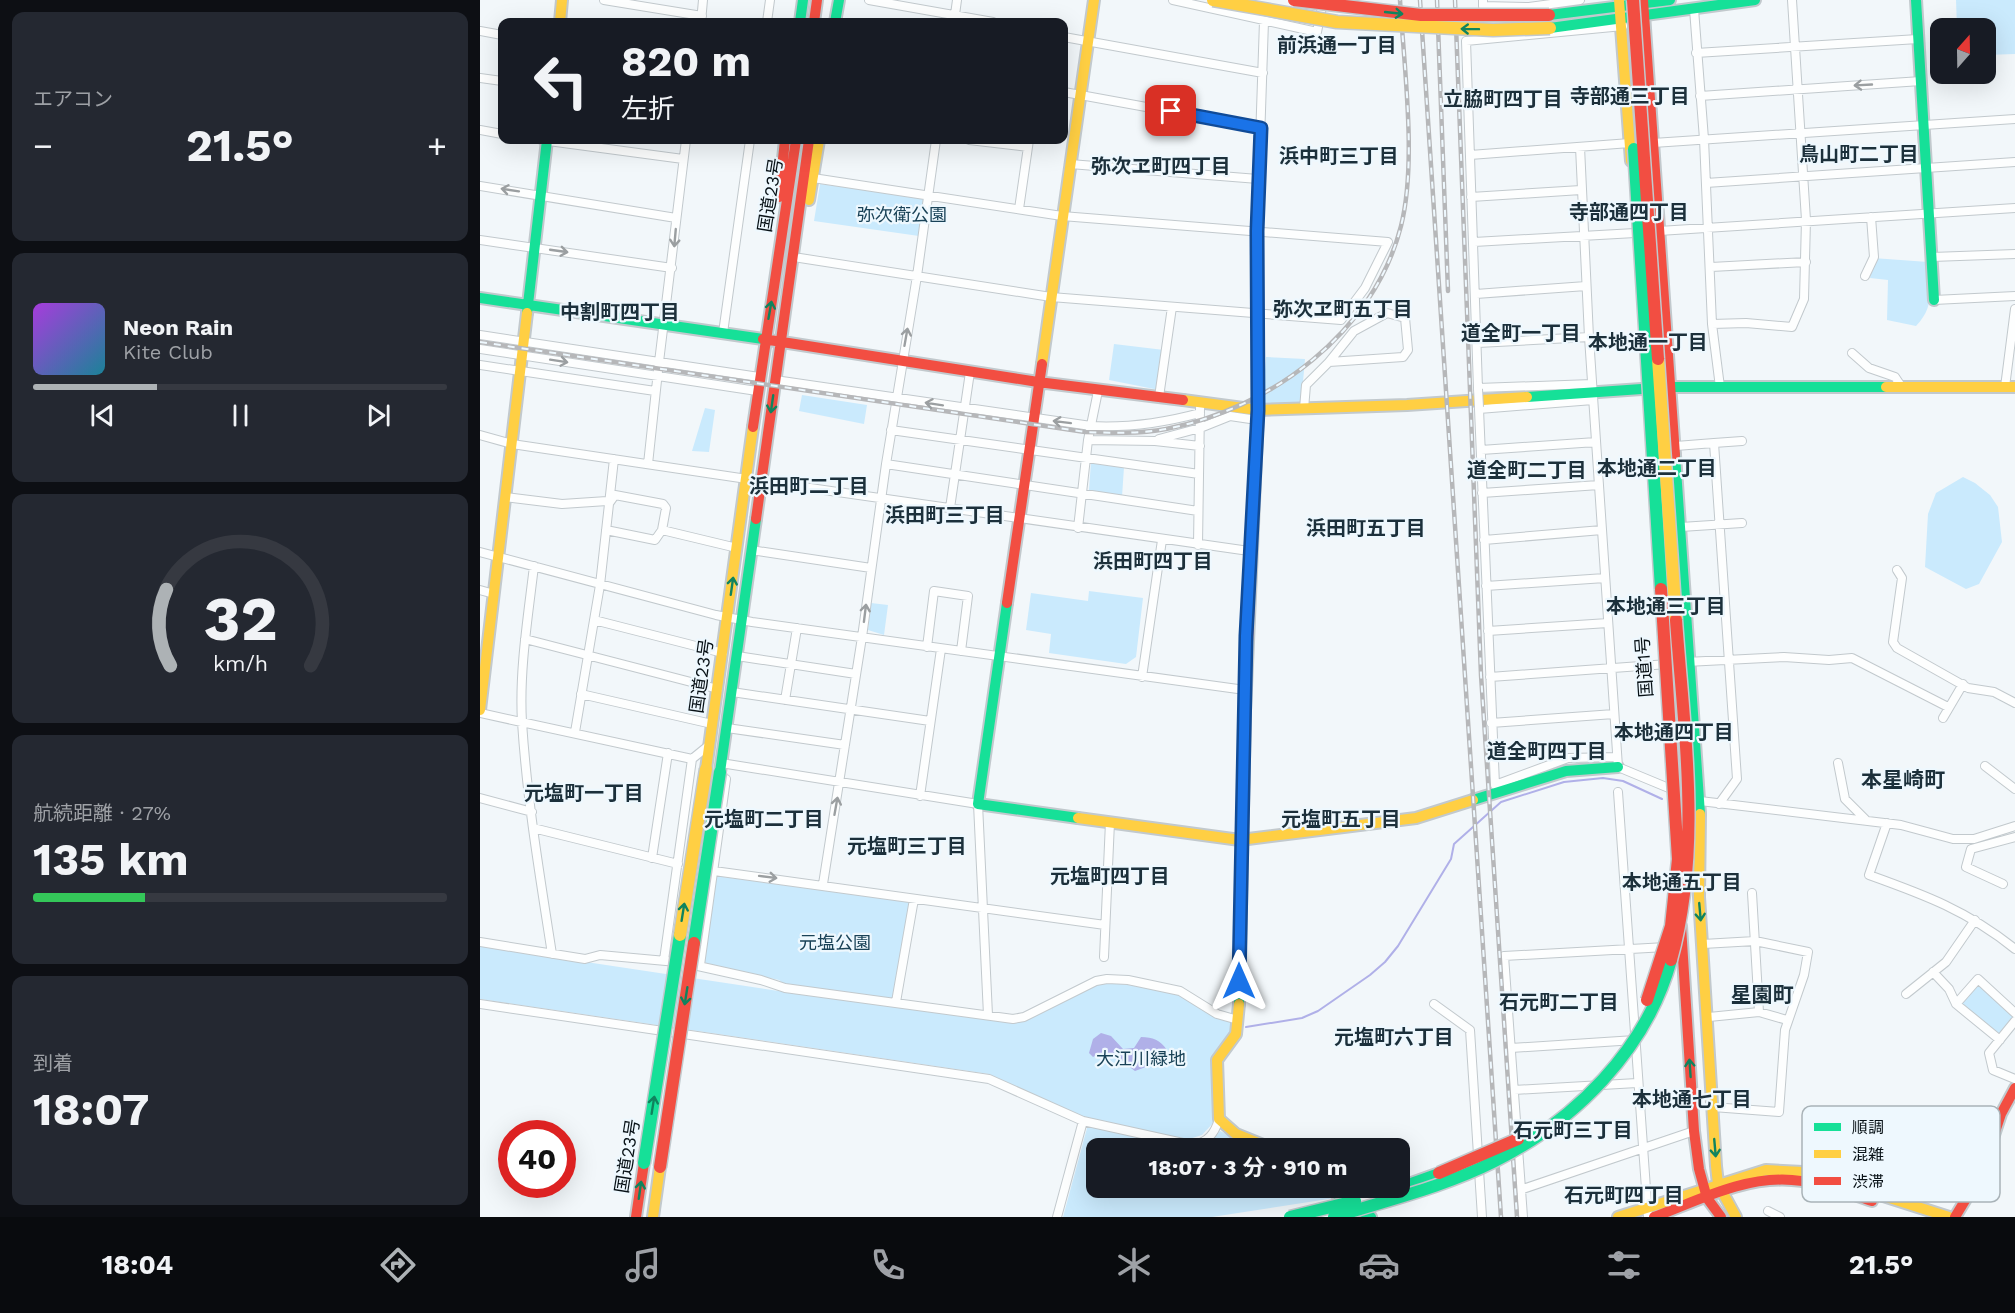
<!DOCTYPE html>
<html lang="ja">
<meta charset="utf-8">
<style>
body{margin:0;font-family:"Work Sans","Noto Sans JP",sans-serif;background:#242831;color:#f1f3f6;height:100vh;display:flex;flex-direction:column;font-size:22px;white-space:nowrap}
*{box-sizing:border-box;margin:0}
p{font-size:20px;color:#9ea1a6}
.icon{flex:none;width:33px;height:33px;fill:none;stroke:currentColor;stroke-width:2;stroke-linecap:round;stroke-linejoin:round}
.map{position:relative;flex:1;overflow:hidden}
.details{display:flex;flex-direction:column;gap:12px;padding:12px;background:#0d0f14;width:480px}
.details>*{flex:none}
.banner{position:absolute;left:18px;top:18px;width:570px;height:126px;border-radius:12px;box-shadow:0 6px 24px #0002;background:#171b24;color:#f1f3f6;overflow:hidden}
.needle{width:39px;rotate:20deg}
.controls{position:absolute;left:1450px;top:18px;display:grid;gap:12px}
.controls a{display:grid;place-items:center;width:66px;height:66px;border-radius:12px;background:#171b24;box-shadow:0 6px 24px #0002;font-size:30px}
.speed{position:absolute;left:18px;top:1120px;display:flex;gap:12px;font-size:30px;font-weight:700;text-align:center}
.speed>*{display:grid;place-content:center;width:78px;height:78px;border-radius:50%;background:#171b24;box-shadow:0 6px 24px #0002;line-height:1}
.speed .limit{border:9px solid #d22;background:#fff;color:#111}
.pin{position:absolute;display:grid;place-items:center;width:51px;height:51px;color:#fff;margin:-26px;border-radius:12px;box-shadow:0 3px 9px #0006}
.me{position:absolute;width:66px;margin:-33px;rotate:0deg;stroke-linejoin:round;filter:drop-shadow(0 0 4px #0008)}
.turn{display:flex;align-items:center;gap:21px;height:126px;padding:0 24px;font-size:27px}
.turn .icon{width:78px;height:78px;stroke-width:2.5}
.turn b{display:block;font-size:42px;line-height:51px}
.big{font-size:45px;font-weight:700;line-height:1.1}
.details .widget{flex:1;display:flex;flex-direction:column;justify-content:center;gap:9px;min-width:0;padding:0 21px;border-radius:12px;background:#242831}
.details .dial{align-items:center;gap:0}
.dial svg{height:156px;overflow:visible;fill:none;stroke:#363941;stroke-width:7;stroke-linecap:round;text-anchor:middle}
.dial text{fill:#f1f3f6;stroke:none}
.song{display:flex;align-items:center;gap:18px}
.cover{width:72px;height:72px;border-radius:9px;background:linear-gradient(135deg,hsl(280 70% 55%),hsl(190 70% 35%))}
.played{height:6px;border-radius:3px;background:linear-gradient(90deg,#adb2b5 30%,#363941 30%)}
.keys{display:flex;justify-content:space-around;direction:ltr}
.heat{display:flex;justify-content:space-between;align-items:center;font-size:33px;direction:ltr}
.charge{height:9px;border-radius:4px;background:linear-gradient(90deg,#34c759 27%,#363941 0)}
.trip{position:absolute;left:606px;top:1138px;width:324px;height:60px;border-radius:12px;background:#171b24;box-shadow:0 6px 24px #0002;font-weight:700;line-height:60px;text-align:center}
.tabs{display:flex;height:96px;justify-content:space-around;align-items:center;background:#090b0e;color:#9ea1a6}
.tabs .icon{width:42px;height:42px}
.tabs .current{color:#adb2b5}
.tabs b{font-size:27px;color:#f1f3f6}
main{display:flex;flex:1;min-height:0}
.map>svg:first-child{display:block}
.green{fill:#caeafd}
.water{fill:#b0b0e8}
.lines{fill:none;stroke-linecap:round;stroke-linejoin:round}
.stream{stroke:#b0b0e8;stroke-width:2}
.street-casing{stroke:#c2c9cd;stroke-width:10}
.fast-casing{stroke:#c2c9cd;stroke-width:14}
.slow-casing{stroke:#c2c9cd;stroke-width:14}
.jam-casing{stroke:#c2c9cd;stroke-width:14}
.street{stroke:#fdfefe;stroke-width:8}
.fast{stroke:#16e098;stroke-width:10}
.slow{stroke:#ffcf43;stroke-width:10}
.jam{stroke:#f24e42;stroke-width:10}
.rail-casing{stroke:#b6b7b9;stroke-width:4.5}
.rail{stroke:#eef8fe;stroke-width:2;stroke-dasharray:7;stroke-linecap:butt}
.street-bridge-casing{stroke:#c2c9cd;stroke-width:10;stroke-linecap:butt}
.fast-bridge-casing{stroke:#c2c9cd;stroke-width:15;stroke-linecap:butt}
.slow-bridge-casing{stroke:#c2c9cd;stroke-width:15;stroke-linecap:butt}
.jam-bridge-casing{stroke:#c2c9cd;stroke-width:15;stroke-linecap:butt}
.street-bridge{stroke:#fdfefe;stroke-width:8}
.fast-bridge{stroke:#16e098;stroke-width:12}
.slow-bridge{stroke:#ffcf43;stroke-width:12}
.jam-bridge{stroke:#f24e42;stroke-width:12}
.oneway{stroke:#10835e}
.oneway2{stroke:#9b9fa1}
.route-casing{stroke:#114b97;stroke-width:15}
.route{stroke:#1a73e8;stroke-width:10}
.labels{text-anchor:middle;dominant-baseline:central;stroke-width:4.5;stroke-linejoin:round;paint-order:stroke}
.street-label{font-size:18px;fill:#081116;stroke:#eef8fe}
.park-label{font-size:18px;fill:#194257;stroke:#eef8fe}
.neighbourhood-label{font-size:20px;font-weight:bold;fill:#1c303b;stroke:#eef8fe}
.quarter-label{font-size:21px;font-weight:bold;fill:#1c303b;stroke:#eef8fe}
.key{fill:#eef8fe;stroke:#a9b3b8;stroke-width:1.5}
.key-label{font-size:16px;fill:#081116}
</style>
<main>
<section class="details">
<div class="widget"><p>エアコン</p>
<div class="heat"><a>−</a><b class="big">21.5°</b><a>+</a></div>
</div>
<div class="widget">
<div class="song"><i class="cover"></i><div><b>Neon Rain</b><p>Kite Club</p></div></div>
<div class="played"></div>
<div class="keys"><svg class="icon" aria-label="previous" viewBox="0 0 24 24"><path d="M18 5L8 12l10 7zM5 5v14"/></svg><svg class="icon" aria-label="pause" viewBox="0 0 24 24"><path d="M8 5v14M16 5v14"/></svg><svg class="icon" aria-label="next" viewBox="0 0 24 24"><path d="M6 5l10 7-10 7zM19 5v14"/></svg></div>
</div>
<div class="widget dial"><svg viewBox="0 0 100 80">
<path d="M14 69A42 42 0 1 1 86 69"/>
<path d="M14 69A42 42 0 0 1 12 30" stroke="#adb2b5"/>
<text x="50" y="56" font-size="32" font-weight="700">32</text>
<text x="50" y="72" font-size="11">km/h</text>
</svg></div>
<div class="widget"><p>航続距離 · 27%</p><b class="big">135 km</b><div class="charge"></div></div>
<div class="widget"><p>到着</p><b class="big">18:07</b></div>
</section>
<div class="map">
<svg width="1535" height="1217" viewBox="0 0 1535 1217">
<rect width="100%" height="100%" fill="#f2f7fa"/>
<path class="green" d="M1476,0H1535V54L1506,55V28H1477Z
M340,184L444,198L439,236L334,221Z
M1393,258L1448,262C1449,289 1456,305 1436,326L1407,320L1408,280L1390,278Z
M634,344L684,350L679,390L629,380Z
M786,357L825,359L821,405L782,407Z
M322,395L387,405L384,424L319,411Z
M225,408L235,410L229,452L212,451Z
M611,462L644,467L642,497L609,490Z
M1483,477L1495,483L1510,495L1518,507L1522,542L1499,584L1486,589L1445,567L1448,514L1456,493Z
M609,591L663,598L656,657L646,664L569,653L571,634L546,630L551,593L608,601Z
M391,603L408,605L404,635L388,630Z
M236,876L429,902L431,906L415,992L411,998L400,999L305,985L299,980L227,964L224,961Z
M0,946L305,992L527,1021L560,1014L618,984L629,982L699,993L750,1021L753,1032L733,1059L735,1121L722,1135L706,1140L654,1130L598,1115L509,1074L0,999Z
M1496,983H1500L1535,1015L1521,1036L1481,1005V1002Z
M607,1128C647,1122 710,1175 740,1131L763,1142L761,1149H616V1188H845L855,1198L732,1217H583Z"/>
<path class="water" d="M621,1033L631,1036L643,1049L654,1048L661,1037C673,1037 680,1040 687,1050L682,1061L655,1071C640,1060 632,1046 613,1057L609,1053L613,1039Z"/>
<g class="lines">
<path class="stream" d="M766,1027L822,1018L838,1011L890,975L905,962L918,946L971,859L974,844L1021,802L1084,782L1123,778L1143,781L1182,799"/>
<defs>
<path id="street" d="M124,0L222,16
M389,0L513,22
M693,0L837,32L843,2
M1003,0V6L1049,7L1100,0
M1214,9L1224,139L1232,324L1240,387
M221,22L223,0
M287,22L290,0
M474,22L477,0
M0,31L22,35
M584,37L783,73
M1216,53L1438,39
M0,78L22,81
M584,92L781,128
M1220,96L1441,81
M0,130L22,134
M61,140L203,159
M206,140L179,362L279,377
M489,140L548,147
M1173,143L1535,119
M1100,147L1109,337L1138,767L1191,789
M990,155L1150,143
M590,164L778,179
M1226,183L1535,162
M0,186L196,218
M991,197L1101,190
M539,209L549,140
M1179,231L1535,208
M0,240L192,268
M994,242L1155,233
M1452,257L1535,254
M320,258L571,297L861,320L885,288L908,242L582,216L333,178
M1231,267L1326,262
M1385,276L1394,257L1391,217
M996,294L1106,286
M1454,300L1535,296
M1232,324L1266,323L1312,327L1324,299L1326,220L1312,0
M243,333L270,140
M0,335L179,362L168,464
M998,343L1109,337
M0,349L277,391
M1372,353L1389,368L1415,377L1421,386
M0,365L175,391
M295,380L611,426C649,428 683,423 720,413
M1112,384L998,388L986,41L1143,26
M1525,387L1535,309
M679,397L692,307
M1113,400L999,409L1015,785L1088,758L1137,757
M824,409L826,385L849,362L923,357L928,350L925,318L907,313L874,331L849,362
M778,410L777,230L784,21
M411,430L719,474
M0,435L32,444L267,479
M679,439L720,428L750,416L777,420
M608,440L675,441L720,446
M1234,443L1262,441
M1196,446L1234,443L1257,779L1239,804
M1001,450L1116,442
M406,464L718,511
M281,481L769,551
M1002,493L1119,485
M25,497L82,504L127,501
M130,502L135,495L183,504L186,508L182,530
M470,508L490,372
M1201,527L1262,523
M598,528L608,440L618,391
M126,530L175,540L182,530L257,548
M1004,540L1122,530
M718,545L720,408
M271,550L391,568
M0,552L236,615L272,622L765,690
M54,566C48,617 39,671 42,722C47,800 60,877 72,954
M1417,570L1422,578L1413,642L1417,648L1488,688L1514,692L1535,703
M1006,586L1125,578
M0,590L14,594
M114,620L243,653
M1008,631L1128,623
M45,639L238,689
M447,647L454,591L488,596L481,651
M257,656L376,674
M1206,662L1304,657L1349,660L1372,658L1468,707
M662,677L682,540
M1010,677L1188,664
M252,692L450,721
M101,694L232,724
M305,700L317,628
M0,713L212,759
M1463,718L1483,684
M1011,723L1134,714
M247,728L365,745
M95,732L120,585L134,459
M241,763L498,804L508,1015
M1358,763L1365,799L1386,820
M1505,766L1535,789
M1138,792L1168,1217
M440,796L461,649
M0,798L52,812
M1220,801L1421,825L1473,839H1494L1535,826
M1407,823L1389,875C1445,895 1488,911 1535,949
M53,828L198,864
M172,858L188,753
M234,871L625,925
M343,884L382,637L406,464L437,276L456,140
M1523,884L1486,867L1491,849L1535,837
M1272,893L1279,1012
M0,942L105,959L120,955L197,962
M1223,944L1275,941L1328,952L1324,975L1305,1030L1299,1112L1233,1107
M624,957L630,822
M184,960L212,759L228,746
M209,964L281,980L305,988L533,1019L544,1017L616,981L627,979L648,980L700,991L737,1014L758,1020
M220,965L246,779
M1453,972L1469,989L1476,1004L1520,1040
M1426,994L1466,962L1495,920
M416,1002L434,899
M0,1004L509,1079L603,1121L712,1145C728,1143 735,1133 739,1119
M954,1004L990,1030L1002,1217
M1476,1004L1498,979L1535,1013
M1229,1017L1279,1012L1307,1020
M1535,1021L1509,1053L1513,1070L1535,1079
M1031,1048L1155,1040
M1034,1090L1157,1083
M1040,1190L1214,1131
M1288,1211L1300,1217
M577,1217L603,1121
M1043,1217L1024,956L1186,947"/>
<path id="fast" d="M1436,0L1454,300
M1069,15L1190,0
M320,22L323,0
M355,22L359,0
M1070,28L1275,0
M0,298L283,339
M47,313L67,140
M1047,397L1190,387H1406
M1195,455L1220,814
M527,603L498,804L598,818
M240,772L276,519
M993,800L1086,771L1138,767
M759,1004L765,711
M920,1187L959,1173
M850,1188L864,1201L891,1217"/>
<path id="slow" d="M1139,0L1151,161
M80,22L82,0
M329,200L339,140
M562,364L614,0
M1406,387H1535
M703,400L778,410L927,405L1047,397
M0,710L47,313
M226,769L273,427
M1220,814L1219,897L1236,1166L1238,1184L1256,1217
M598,818L760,840L936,818L993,800
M759,1004L756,1034L737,1060L739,1119L756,1134L793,1149
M173,1217L180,1167
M1138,1217L1286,1170L1323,1172L1347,1178L1469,1217"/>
<path id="jam" d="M1163,0L1195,455
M334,22L337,0
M299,197L305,140
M283,339L558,382L703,400
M273,427L316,140
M276,519L329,140
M527,603L562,364
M765,711L778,410
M1201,926L1214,1131L1219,1169L1227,1198L1241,1217
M156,1217L164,1163
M1174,1217C1217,1201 1264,1176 1312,1180C1340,1182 1366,1192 1392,1201
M1475,1217L1501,1174L1521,1114L1535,1088"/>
</defs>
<use href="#street" class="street-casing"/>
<use href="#fast" class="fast-casing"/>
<use href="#slow" class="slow-casing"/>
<use href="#jam" class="jam-casing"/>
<use href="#street" class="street"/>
<use href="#fast" class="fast"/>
<use href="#slow" class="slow"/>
<use href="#jam" class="jam"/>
<defs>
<path id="rail" d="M940,0L1021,1217
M957,0L968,291
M975,0L1001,675L1037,1217
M0,342L605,432C632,433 659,434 686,429C790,409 894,333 921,226C937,163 924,67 920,0"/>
</defs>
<use href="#rail" class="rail-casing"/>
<use href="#rail" class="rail"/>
<defs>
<path id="street-bridge" d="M998,389L999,407"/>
<path id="fast-bridge" d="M1154,149L1181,589
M214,943L240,772
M164,1163L200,935
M810,1217L875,1201
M854,1217C907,1200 963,1187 1013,1162C1095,1121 1166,1050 1191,960"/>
<path id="slow-bridge" d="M733,0L857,22L1013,30L1070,28
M1178,359L1196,620
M200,935L226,769"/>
<path id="jam-bridge" d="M814,0L941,15H1069
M1153,0L1178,359
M1191,960C1222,849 1204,733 1196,620
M1167,1000L1191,926L1198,859L1181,589
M180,1167L214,943
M959,1173L1038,1139"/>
</defs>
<use href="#street-bridge" class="street-bridge-casing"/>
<use href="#fast-bridge" class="fast-bridge-casing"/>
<use href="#slow-bridge" class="slow-bridge-casing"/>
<use href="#jam-bridge" class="jam-bridge-casing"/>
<use href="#street-bridge" class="street-bridge"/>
<use href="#fast-bridge" class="fast-bridge"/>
<use href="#slow-bridge" class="slow-bridge"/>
<use href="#jam-bridge" class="jam-bridge"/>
</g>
<defs><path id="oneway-shaft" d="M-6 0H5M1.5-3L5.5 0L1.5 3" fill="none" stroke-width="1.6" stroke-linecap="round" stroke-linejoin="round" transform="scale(1.5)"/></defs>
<g class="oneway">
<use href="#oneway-shaft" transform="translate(914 13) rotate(6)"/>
<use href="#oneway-shaft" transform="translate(990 29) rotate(-179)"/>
<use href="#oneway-shaft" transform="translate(290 310) rotate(-80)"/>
<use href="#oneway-shaft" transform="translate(292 404) rotate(98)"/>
<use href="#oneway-shaft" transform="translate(252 586) rotate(-82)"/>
<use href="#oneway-shaft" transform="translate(203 912) rotate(-81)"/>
<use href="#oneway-shaft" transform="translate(1220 912) rotate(85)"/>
<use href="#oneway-shaft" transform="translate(206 996) rotate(99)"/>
<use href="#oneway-shaft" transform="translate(1210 1068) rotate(-94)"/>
<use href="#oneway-shaft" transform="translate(173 1105) rotate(-81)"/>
<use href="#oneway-shaft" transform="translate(1235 1148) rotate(85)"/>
<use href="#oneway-shaft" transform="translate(160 1190) rotate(-82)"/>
</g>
<g class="oneway2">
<use href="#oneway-shaft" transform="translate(1383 85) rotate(177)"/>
<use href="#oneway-shaft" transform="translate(30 190) rotate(-171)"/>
<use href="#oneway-shaft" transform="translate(195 238) rotate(95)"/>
<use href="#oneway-shaft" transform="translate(79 251) rotate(8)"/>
<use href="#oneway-shaft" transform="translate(426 337) rotate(-80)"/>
<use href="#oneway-shaft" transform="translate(79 361) rotate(9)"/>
<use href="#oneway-shaft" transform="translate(454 404) rotate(-171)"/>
<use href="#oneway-shaft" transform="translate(582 422) rotate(-173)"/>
<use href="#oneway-shaft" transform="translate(385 613) rotate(-83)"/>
<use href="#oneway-shaft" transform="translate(356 806) rotate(-80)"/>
<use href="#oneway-shaft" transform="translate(288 877) rotate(7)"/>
</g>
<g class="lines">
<defs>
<path id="route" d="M691,111L781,128L777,231L778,410L766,636L759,981"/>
</defs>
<use href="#route" class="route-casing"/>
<use href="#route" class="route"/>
</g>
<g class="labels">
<g class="street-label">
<text transform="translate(290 195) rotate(-81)">国道23号</text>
<text transform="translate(1164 667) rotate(-94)">国道1号</text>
<text transform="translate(221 676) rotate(-82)">国道23号</text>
<text transform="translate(147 1156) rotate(-81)">国道23号</text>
</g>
<g class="park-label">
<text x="422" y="214">弥次衛公園</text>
<text x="355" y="942">元塩公園</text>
<text x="661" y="1058">大江川緑地</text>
</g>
<g class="neighbourhood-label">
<text x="857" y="45">前浜通一丁目</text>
<text x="1150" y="96">寺部通三丁目</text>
<text x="1023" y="99">立脇町四丁目</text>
<text x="1379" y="154">鳥山町二丁目</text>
<text x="859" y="156">浜中町三丁目</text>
<text x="681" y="166">弥次ヱ町四丁目</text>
<text x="1149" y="212">寺部通四丁目</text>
<text x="863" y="309">弥次ヱ町五丁目</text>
<text x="140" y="312">中割町四丁目</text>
<text x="1041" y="333">道全町一丁目</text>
<text x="1168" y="342">本地通一丁目</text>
<text x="1177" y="468">本地通二丁目</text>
<text x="1047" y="470">道全町二丁目</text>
<text x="329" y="486">浜田町二丁目</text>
<text x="465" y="515">浜田町三丁目</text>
<text x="886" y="528">浜田町五丁目</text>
<text x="673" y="561">浜田町四丁目</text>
<text x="1186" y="606">本地通三丁目</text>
<text x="1194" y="732">本地通四丁目</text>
<text x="1067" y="751">道全町四丁目</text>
<text x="104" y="793">元塩町一丁目</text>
<text x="284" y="819">元塩町二丁目</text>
<text x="861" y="819">元塩町五丁目</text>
<text x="427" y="846">元塩町三丁目</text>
<text x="630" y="876">元塩町四丁目</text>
<text x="1202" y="882">本地通五丁目</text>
<text x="1079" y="1002">石元町二丁目</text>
<text x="914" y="1037">元塩町六丁目</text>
<text x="1212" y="1099">本地通七丁目</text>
<text x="1093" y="1130">石元町三丁目</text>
<text x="1144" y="1195">石元町四丁目</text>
</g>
<g class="quarter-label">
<text x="1423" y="779">本星崎町</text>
<text x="1282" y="994">星園町</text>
</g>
</g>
<rect x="1322" y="1106" width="198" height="96" rx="9" class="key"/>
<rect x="1334" y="1123" width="27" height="8" fill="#16e098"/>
<rect x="1334" y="1150" width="27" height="8" fill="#ffcf43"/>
<rect x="1334" y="1177" width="27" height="8" fill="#f24e42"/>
<g class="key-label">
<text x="1372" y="1133">順調</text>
<text x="1372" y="1160">混雑</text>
<text x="1372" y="1187">渋滞</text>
</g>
</svg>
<div class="controls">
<a><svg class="needle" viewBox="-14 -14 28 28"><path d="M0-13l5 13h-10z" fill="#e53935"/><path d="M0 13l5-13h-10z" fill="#9ea1a6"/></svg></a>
</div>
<div class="speed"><div class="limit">40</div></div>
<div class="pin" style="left:691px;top:111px;background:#d93025"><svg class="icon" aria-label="arrive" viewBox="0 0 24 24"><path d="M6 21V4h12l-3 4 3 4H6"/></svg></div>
<svg class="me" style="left:759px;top:981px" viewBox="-20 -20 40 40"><path d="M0-17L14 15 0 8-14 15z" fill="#1a73e8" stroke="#fff" stroke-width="4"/></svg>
<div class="trip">18:07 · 3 分 · 910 m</div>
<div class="banner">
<div class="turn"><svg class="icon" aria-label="left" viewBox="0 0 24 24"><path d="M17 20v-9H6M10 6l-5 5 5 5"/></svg><div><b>820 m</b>左折</div></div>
</div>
</div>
</main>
<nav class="tabs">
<b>18:04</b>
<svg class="icon current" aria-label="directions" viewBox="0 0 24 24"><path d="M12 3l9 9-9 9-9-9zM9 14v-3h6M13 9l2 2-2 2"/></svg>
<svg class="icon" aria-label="music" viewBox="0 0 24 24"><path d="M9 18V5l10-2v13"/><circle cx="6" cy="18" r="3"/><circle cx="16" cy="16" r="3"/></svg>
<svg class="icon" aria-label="phone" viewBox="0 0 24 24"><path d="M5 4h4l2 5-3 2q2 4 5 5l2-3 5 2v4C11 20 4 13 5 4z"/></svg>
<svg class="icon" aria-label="climate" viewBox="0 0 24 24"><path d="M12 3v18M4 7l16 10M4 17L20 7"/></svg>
<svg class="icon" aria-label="car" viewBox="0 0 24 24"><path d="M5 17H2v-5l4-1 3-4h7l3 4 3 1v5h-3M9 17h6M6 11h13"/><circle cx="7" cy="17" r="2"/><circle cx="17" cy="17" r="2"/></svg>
<svg class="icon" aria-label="filters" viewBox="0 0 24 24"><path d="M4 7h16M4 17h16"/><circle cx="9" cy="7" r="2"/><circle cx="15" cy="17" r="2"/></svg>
<b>21.5°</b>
</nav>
